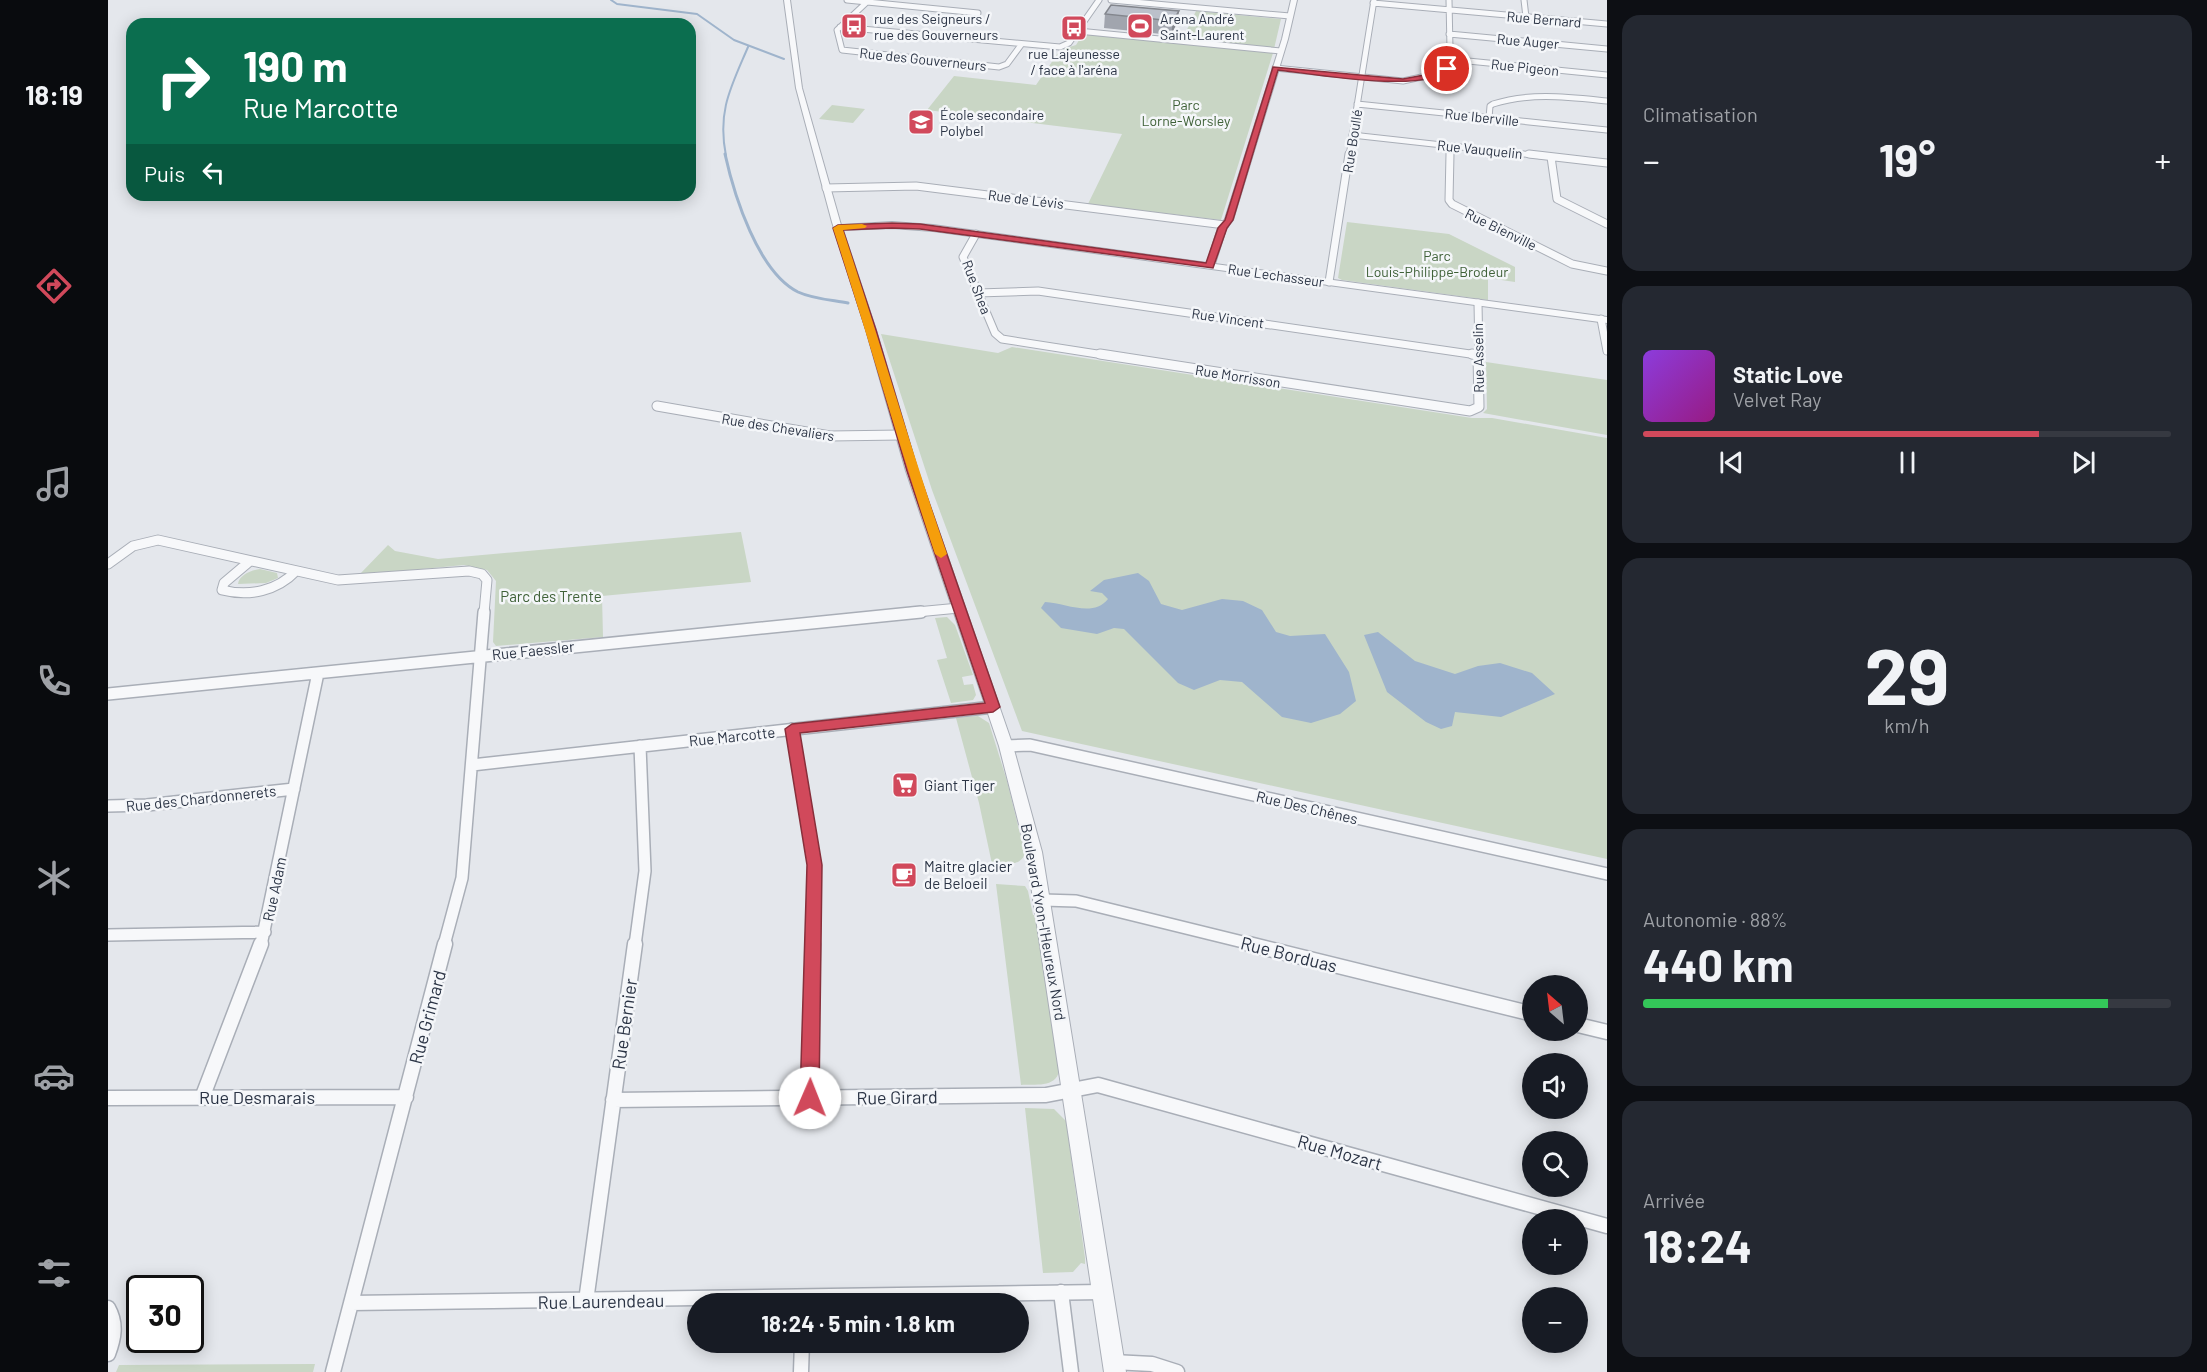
<!DOCTYPE html>
<html lang="fr">
<meta charset="utf-8">
<style>
body{margin:0;font-family:Barlow,sans-serif;background:#242831;color:#f1f3f6;height:100vh;display:flex;flex-direction:column;font-size:22px;white-space:nowrap}
*{box-sizing:border-box;margin:0}
p{font-size:20px;color:#9ea1a6}
.icon{flex:none;width:33px;height:33px;fill:none;stroke:currentColor;stroke-width:2;stroke-linecap:round;stroke-linejoin:round}
.map{position:relative;flex:1;overflow:hidden}
.drawer{display:flex;flex-direction:column;gap:15px;padding:15px;background:#0d0f14;width:600px}
.drawer>*{flex:none}
.guide{position:absolute;left:18px;top:18px;width:570px;height:183px;border-radius:18px;box-shadow:0 3px 15px #0003;background:#0b6e4f;color:#fff;overflow:hidden}
.needle{width:39px;rotate:332deg}
.tools{position:absolute;left:1414px;top:975px;display:grid;gap:12px}
.tools a{display:grid;place-items:center;width:66px;height:66px;border-radius:50%;background:#171b24;box-shadow:0 3px 15px #0003;font-size:30px}
.speed{position:absolute;left:18px;top:1275px;display:flex;gap:12px;font-size:30px;font-weight:700;text-align:center}
.speed>*{display:grid;place-content:center;width:78px;height:78px;border-radius:50%;background:#171b24;box-shadow:0 3px 15px #0003;line-height:1}
.speed .limit{border:3px solid #111;border-radius:9px;background:#fff;color:#111}
.pin{position:absolute;display:grid;place-items:center;width:51px;height:51px;color:#fff;margin:-26px;border:3px solid #fff;border-radius:50%;box-shadow:0 2px 6px #0007}
.me{position:absolute;width:66px;margin:-33px;rotate:1deg;stroke-linejoin:round;filter:drop-shadow(0 0 4px #0008)}
.turn{display:flex;align-items:center;gap:21px;height:126px;padding:0 18px;font-size:27px}
.turn .icon{width:78px;height:78px;stroke-width:2.5}
.turn b{display:block;font-size:42px;line-height:51px}
.then{display:flex;align-items:center;height:57px;padding:0 18px;background:#0003;gap:12px;font-size:22px}
.big{font-size:45px;font-weight:700;line-height:1.1}
.drawer .widget{flex:1;display:flex;flex-direction:column;justify-content:center;gap:9px;min-width:0;padding:0 21px;border-radius:18px;background:#242831}
.drawer .dial{align-items:center;gap:0}
.dial b{font-size:78px;line-height:1}
.song{display:flex;align-items:center;gap:18px}
.cover{width:72px;height:72px;border-radius:9px;background:linear-gradient(135deg,hsl(270 70% 55%),hsl(310 70% 35%))}
.played{height:6px;border-radius:3px;background:linear-gradient(90deg,#d1495b 75%,#363941 75%)}
.keys{display:flex;justify-content:space-around;direction:ltr}
.heat{display:flex;justify-content:space-between;align-items:center;font-size:33px;direction:ltr}
.charge{height:9px;border-radius:4px;background:linear-gradient(90deg,#34c759 88%,#363941 0)}
.trip{position:absolute;left:579px;top:1293px;width:342px;height:60px;border-radius:30px;background:#171b24;box-shadow:0 3px 15px #0003;font-weight:700;line-height:60px;text-align:center}
main{display:flex;flex:1;min-height:0}
.tab-bar{display:flex;flex-direction:column;width:108px;justify-content:space-around;align-items:center;background:#090b0e;color:#9ea1a6}
.tab-bar .icon{width:42px;height:42px}
.tab-bar .on{color:#d1495b}
.tab-bar b{font-size:27px;color:#f1f3f6}
.map>svg:first-child{display:block}
.green{fill:#c9d6c5}
.water{fill:#9fb4cc}
.lines{fill:none;stroke-linecap:round;stroke-linejoin:round}
.stream-far1{stroke:#9fb4cc;stroke-width:2}
.stream{stroke:#9fb4cc;stroke-width:3}
.minor-far4-casing{stroke:#a9aeb7;stroke-width:7}
.minor-far3-casing{stroke:#a9aeb7;stroke-width:9}
.minor-far2-casing{stroke:#a9aeb7;stroke-width:11}
.minor-far1-casing{stroke:#a9aeb7;stroke-width:14}
.minor-casing{stroke:#a9aeb7;stroke-width:17}
.tertiary-casing{stroke:#a9aeb7;stroke-width:2}
.minor-far4{stroke:#f7f8fa;stroke-width:5}
.minor-far3{stroke:#f7f8fa;stroke-width:7}
.minor-far2{stroke:#f7f8fa;stroke-width:9}
.minor-far1{stroke:#f7f8fa;stroke-width:11}
.minor{stroke:#f7f8fa;stroke-width:14}
.tertiary{fill:#f7f8fa;fill-rule:evenodd}
.wall{fill:#a1a5ae}
.shaded-wall{fill:#83868d}
.building{fill:#bbc0ca;stroke:#83868d;stroke-width:1.5}
.route{fill:#d1495b;stroke:#882f3b;stroke-width:1.5}
.slow{fill:#f59e0b}
.labels{text-anchor:middle;dominant-baseline:central;stroke-width:5;stroke-linejoin:round;paint-order:stroke}
.far-poi-label{font-size:14px;fill:#2b3445;stroke:#f4f6f9;text-anchor:start}
.far-street-label{font-size:14px;fill:#2b3445;stroke:#f4f6f9}
.far-park-label{font-size:14px;fill:#3f6138;stroke:#f4f6f9}
.park-label{font-size:15px;fill:#3f6138;stroke:#f4f6f9}
.street-label{font-size:15px;fill:#2b3445;stroke:#f4f6f9}
.poi-label{font-size:15px;fill:#2b3445;stroke:#f4f6f9;text-anchor:start}
.near-street-label{font-size:18px;fill:#2b3445;stroke:#f4f6f9}
</style>
<main>
<nav class="tab-bar">
<b>18:19</b>
<svg class="icon on" aria-label="directions" viewBox="0 0 24 24"><path d="M12 3l9 9-9 9-9-9zM9 14v-3h6M13 9l2 2-2 2"/></svg>
<svg class="icon" aria-label="music" viewBox="0 0 24 24"><path d="M9 18V5l10-2v13"/><circle cx="6" cy="18" r="3"/><circle cx="16" cy="16" r="3"/></svg>
<svg class="icon" aria-label="phone" viewBox="0 0 24 24"><path d="M5 4h4l2 5-3 2q2 4 5 5l2-3 5 2v4C11 20 4 13 5 4z"/></svg>
<svg class="icon" aria-label="climate" viewBox="0 0 24 24"><path d="M12 3v18M4 7l16 10M4 17L20 7"/></svg>
<svg class="icon" aria-label="car" viewBox="0 0 24 24"><path d="M5 17H2v-5l4-1 3-4h7l3 4 3 1v5h-3M9 17h6M6 11h13"/><circle cx="7" cy="17" r="2"/><circle cx="17" cy="17" r="2"/></svg>
<svg class="icon" aria-label="filters" viewBox="0 0 24 24"><path d="M4 7h16M4 17h16"/><circle cx="9" cy="7" r="2"/><circle cx="15" cy="17" r="2"/></svg>
</nav>
<div class="map">
<svg width="1499" height="1372" viewBox="0 0 1499 1372">
<rect width="100%" height="100%" fill="#e4e7ec"/>
<path class="green" d="M1088,11L1173,19L1166,49L1074,40Z
M975,34L1165,53L1113,220L980,204L1014,134L819,110L846,76L928,85L952,50L968,45Z
M724,105L757,109L745,123L711,119Z
M1239,222L1341,234L1407,267V282L1380,278V300L1234,280L1230,278Z
M773,334L890,353L904,347L1364,418H1384L1499,438V859L914,731L824,490Z
M1378,362L1499,380V435L1375,413L1379,409Z
M633,532L643,582L494,596L495,637L388,646L385,642L388,581L379,570L356,565L251,575L280,545L287,551L330,559Z
M152,569L169,573L170,578L158,583L130,584C131,575 143,570 152,569Z
M839,617L847,625L865,675L854,677L856,685L865,684L868,695L865,700L843,703L829,660L839,658L827,618Z
M870,716L881,723L899,781L917,854C912,867 896,864 884,864L871,803L848,718Z
M888,884L917,886L920,891L925,915H928L951,1071C948,1088 926,1084 913,1085Z
M917,1108L946,1109L958,1121L977,1258V1264L973,1263L965,1272L935,1273Z
M207,1364L205,1372H8L11,1365Z"/>
<path class="water" d="M1030,573L1041,581L1053,604L1074,610L1114,599L1135,601L1154,610L1168,632L1182,636L1217,634L1241,672L1248,701L1232,714L1203,723L1174,717L1134,682L1112,680L1086,690L1070,683L1016,629L1006,628L989,634L953,628L933,608L937,602C958,603 985,618 1000,599L994,593L982,591L996,580Z
M1270,632L1307,661L1347,674L1370,666L1392,663L1424,673L1447,694L1393,717L1347,712L1344,726L1333,729L1318,722L1279,692L1256,635Z"/>
<g class="lines">
<path class="stream-far1" d="M503,0L509,4L589,14L626,40L676,59
M618,156C609,111 623,87 640,47"/>
<path class="stream" d="M617,154C626,195 650,272 690,292C705,299 724,300 740,303"/>
<defs>
<path id="minor-far4" d="M739,0L870,13
M1003,0L1182,16
M1416,0L1418,17
M759,2L729,30L734,50L891,67L899,64L913,45
M1265,3L1499,24
M732,27L952,47L961,43L991,0
M970,31L1173,51
M1341,34L1499,49
M1340,59L1499,75
M1167,68L1295,81L1337,72L1342,49L1341,0
M1249,104L1499,130
M1381,118L1382,106L1385,104C1423,92 1460,97 1499,101
M1244,135L1434,156
M1241,156L1266,0
M1342,156V146"/>
<path id="minor-far3" d="M1342,154L1341,200L1344,204L1464,264L1499,271
M1421,154L1499,163
M1443,157L1449,199L1499,224
M718,188L808,186L1117,225
M868,234L855,257L887,333L894,339L1002,356
M1221,282L1241,154
M870,293L930,291L1369,355
M1370,303L1371,356
M1493,319L1499,351"/>
<path id="minor-far2" d="M992,354L1362,411L1371,407L1370,354
M1364,354L1369,355
M549,406L722,436L793,435
M142,561L116,583L114,590C141,597 169,591 188,571
M0,564L25,546L50,540L230,580L361,571L374,574L379,580L376,613
M798,613L851,608"/>
<path id="minor-far1" d="M0,694L813,612
M684,729L707,865L705,945
M898,746L922,745L1499,874
M364,765L885,707
M0,806L39,805L186,789
M935,900L968,901L1147,945
M0,935L157,932
M153,945L210,673
M336,945L354,878L376,612
M527,945L537,871L532,746"/>
<path id="minor" d="M1141,944L1425,1014
M1470,1025L1499,1032
M0,1098L298,1097
M94,1098L153,944
M701,1098L705,944
M505,1100L938,1095L990,1085L1499,1226
M953,1292L963,1372
M478,1301L527,944
M243,1303L994,1292
M0,1308C9,1324 6,1338 0,1354
M1005,1362L1044,1364L1069,1372
M225,1372L337,944
M693,1372L694,1342"/>
<path id="tertiary" d="M676,0H682L694,88L733,225L784,222L825,225L1099,263L1110,228L1117,219L1174,39L1183,0H1189L1180,39L1125,220L1118,229L1107,264L1499,317V323L825,231L784,228L735,230L768,330L810,471L905,746L934,852L1018,1372H996L918,852L891,746L798,471L758,330L724,222L688,88Z"/>
</defs>
<use href="#minor-far4" class="minor-far4-casing"/>
<use href="#minor-far3" class="minor-far3-casing"/>
<use href="#minor-far2" class="minor-far2-casing"/>
<use href="#minor-far1" class="minor-far1-casing"/>
<use href="#minor" class="minor-casing"/>
<use href="#tertiary" class="tertiary-casing"/>
<use href="#minor-far4" class="minor-far4"/>
<use href="#minor-far3" class="minor-far3"/>
<use href="#minor-far2" class="minor-far2"/>
<use href="#minor-far1" class="minor-far1"/>
<use href="#minor" class="minor"/>
<use href="#tertiary" class="tertiary"/>
</g>
<path class="wall" d="M1071,11L1068,25L1063,35L996,28L997,14Z"/>
<path class="shaded-wall" d="M1071,11L1068,25L1063,35L1065,21Z"/>
<path class="building" d="M1003,5L1071,11L1065,21L997,14Z"/>
<path class="route" d="M1165,67L1295,79L1332,72L1339,67L1343,69C1318,94 1206,74 1170,70L1125,220L1119,228L1105,268L812,229L784,228L735,230L768,330L810,471L892,707L885,712L692,733L714,865L711,1098L708,1104L702,1106L695,1104L692,1098L699,865L677,729L684,724L877,703L799,471L758,330L725,228L730,225L784,223L812,224L1098,263L1110,228L1117,220Z"/>
<path class="slow" d="M754,224L759,226L757,228L735,230C771,338 802,447 839,554L833,558L827,554C791,446 760,336 725,228L730,225Z"/>
<defs>
<symbol id="bus-square" viewBox="-11 -11 22 22"><rect x="-9" y="-9" width="18" height="18" rx="4" fill="#d1495b" stroke="#f4f6f9"/><path d="M-5-6H5V4H4V6H2V4H-2V6H-4V4H-5ZM-3.5-4V0h7V-4ZM-3.5 1.2v1.5H-2V1.2ZM2 1.2v1.5H3.5V1.2Z" fill="#fff"/></symbol>
<symbol id="stadium-square" viewBox="-11 -11 22 22"><rect x="-9" y="-9" width="18" height="18" rx="4" fill="#d1495b" stroke="#f4f6f9"/><path d="M0-5a6.5 5 0 1 0 0 10a6.5 5 0 1 0 0-10ZM-3.5-1.8h7v3.6h-7Z" fill="#fff"/></symbol>
<symbol id="school-square" viewBox="-11 -11 22 22"><rect x="-9" y="-9" width="18" height="18" rx="4" fill="#d1495b" stroke="#f4f6f9"/><path d="M0-5L7-2L0 1L-7-2ZM-4 1L0 2.5L4 1V4Q0 6-4 4Z" fill="#fff"/></symbol>
<symbol id="supermarket-square" viewBox="-11 -11 22 22"><rect x="-9" y="-9" width="18" height="18" rx="4" fill="#d1495b" stroke="#f4f6f9"/><path d="M-6-5.5h2.5l.6 2H6L4.5 2H-2.5L-4.4-4H-6ZM-1.5 3.2a1.3 1.3 0 1 0 .1 0ZM3 3.2a1.3 1.3 0 1 0 .1 0Z" fill="#fff"/></symbol>
<symbol id="cafe-square" viewBox="-11 -11 22 22"><rect x="-9" y="-9" width="18" height="18" rx="4" fill="#d1495b" stroke="#f4f6f9"/><path d="M-5.5-4.5H6V0H3Q3 3.5 0 3.5H-2.5Q-5.5 3.5-5.5 0ZM3-3.2v2h1.7v-2ZM-6 4.5H4V6H-6Z" fill="#fff"/></symbol>
</defs>
<g fill-rule="evenodd">
<use href="#bus-square" x="731" y="11" width="30" height="30"/>
<use href="#stadium-square" x="1017" y="11" width="30" height="30"/>
<use href="#bus-square" x="951" y="13" width="30" height="30"/>
<use href="#school-square" x="798" y="107" width="30" height="30"/>
<use href="#supermarket-square" x="782" y="770" width="30" height="30"/>
<use href="#cafe-square" x="781" y="860" width="30" height="30"/>
</g>
<g class="labels">
<g class="far-poi-label">
<text x="766" y="18">rue des Seigneurs /<tspan x="766" dy="16">rue des Gouverneurs</tspan></text>
<text x="1052" y="18">Arena André<tspan x="1052" dy="16">Saint-Laurent</tspan></text>
<text x="966" y="53" text-anchor="middle">rue Lajeunesse<tspan x="966" dy="16">/ face à l'aréna</tspan></text>
<text x="832" y="114">École secondaire<tspan x="832" dy="16">Polybel</tspan></text>
</g>
<g class="far-street-label">
<text transform="translate(1436 19) rotate(5)">Rue Bernard</text>
<text transform="translate(1420 41) rotate(5)">Rue Auger</text>
<text transform="translate(815 59) rotate(6)">Rue des Gouverneurs</text>
<text transform="translate(1417 67) rotate(6)">Rue Pigeon</text>
<text transform="translate(1374 117) rotate(6)">Rue Iberville</text>
<text transform="translate(1244 141) rotate(-81)">Rue Boullé</text>
<text transform="translate(1372 149) rotate(6)">Rue Vauquelin</text>
<text transform="translate(918 199) rotate(7)">Rue de Lévis</text>
<text transform="translate(1393 229) rotate(26)">Rue Bienville</text>
<text transform="translate(1168 275) rotate(8)">Rue Lechasseur</text>
<text transform="translate(869 287) rotate(69)">Rue Shea</text>
<text transform="translate(1120 318) rotate(8)">Rue Vincent</text>
<text transform="translate(1370 358) rotate(-91)">Rue Asselin</text>
<text transform="translate(1130 376) rotate(9)">Rue Morrisson</text>
<text transform="translate(670 427) rotate(9)">Rue des Chevaliers</text>
</g>
<g class="far-park-label">
<text x="1078" y="104">Parc<tspan x="1078" dy="16">Lorne-Worsley</tspan></text>
<text x="1329" y="255">Parc<tspan x="1329" dy="16">Louis-Philippe-Brodeur</tspan></text>
</g>
<g class="park-label">
<text x="443" y="596">Parc des Trente</text>
</g>
<g class="street-label">
<text transform="translate(425 650) rotate(-6)">Rue Faessler</text>
<text transform="translate(624 736) rotate(-6)">Rue Marcotte</text>
<text transform="translate(93 798) rotate(-6)">Rue des Chardonnerets</text>
<text transform="translate(1199 807) rotate(13)">Rue Des Chênes</text>
<text transform="translate(166 889) rotate(-78)">Rue Adam</text>
<text transform="translate(936 922) rotate(80)">Boulevard Yvon-l'Heureux Nord</text>
</g>
<g class="poi-label">
<text x="816" y="785">Giant Tiger</text>
<text x="816" y="866">Maitre glacier<tspan x="816" dy="17">de Beloeil</tspan></text>
</g>
<g class="near-street-label">
<text transform="translate(1181 954) rotate(14)">Rue Borduas</text>
<text transform="translate(319 1017) rotate(-75)">Rue Grimard</text>
<text transform="translate(516 1024) rotate(-82)">Rue Bernier</text>
<text x="149" y="1097">Rue Desmarais</text>
<text transform="translate(789 1097) rotate(-1)">Rue Girard</text>
<text transform="translate(1232 1152) rotate(16)">Rue Mozart</text>
<text transform="translate(493 1301) rotate(-1)">Rue Laurendeau</text>
</g>
</g>
</svg>
<div class="tools">
<a><svg class="needle" viewBox="-14 -14 28 28"><path d="M0-13l5 13h-10z" fill="#e53935"/><path d="M0 13l5-13h-10z" fill="#9ea1a6"/></svg></a>
<a><svg class="icon" aria-label="sound" viewBox="0 0 24 24"><path d="M4 9h4l5-4v14l-5-4H4zM17 9q2 3 0 6"/></svg></a>
<a><svg class="icon" aria-label="search" viewBox="0 0 24 24"><circle cx="10" cy="10" r="6"/><path d="M15 15l6 6"/></svg></a>
<a>+</a>
<a>−</a>
</div>
<div class="speed"><div class="limit">30</div></div>
<div class="pin" style="left:1339px;top:69px;background:#d93025"><svg class="icon" aria-label="arrive" viewBox="0 0 24 24"><path d="M6 21V4h12l-3 4 3 4H6"/></svg></div>
<svg class="me" style="left:702px;top:1098px" viewBox="-20 -20 40 40"><circle r="19" fill="#fff"/><path d="M0-13L10 11 0 6-10 11z" fill="#d1495b"/></svg>
<div class="trip">18:24 · 5 min · 1.8 km</div>
<div class="guide">
<div class="turn"><svg class="icon" aria-label="right" viewBox="0 0 24 24"><path d="M7 20v-9h11M14 6l5 5-5 5"/></svg><div><b>190 m</b>Rue Marcotte</div></div>
<div class="then">Puis<svg class="icon" aria-label="left" viewBox="0 0 24 24"><path d="M17 20v-9H6M10 6l-5 5 5 5"/></svg></div>
</div>
</div>
<section class="drawer">
<div class="widget"><p>Climatisation</p>
<div class="heat"><a>−</a><b class="big">19°</b><a>+</a></div>
</div>
<div class="widget">
<div class="song"><i class="cover"></i><div><b>Static Love</b><p>Velvet Ray</p></div></div>
<div class="played"></div>
<div class="keys"><svg class="icon" aria-label="previous" viewBox="0 0 24 24"><path d="M18 5L8 12l10 7zM5 5v14"/></svg><svg class="icon" aria-label="pause" viewBox="0 0 24 24"><path d="M8 5v14M16 5v14"/></svg><svg class="icon" aria-label="next" viewBox="0 0 24 24"><path d="M6 5l10 7-10 7zM19 5v14"/></svg></div>
</div>
<div class="widget dial"><b>29</b><p>km/h</p></div>
<div class="widget"><p>Autonomie · 88%</p><b class="big">440 km</b><div class="charge"></div></div>
<div class="widget"><p>Arrivée</p><b class="big">18:24</b></div>
</section>
</main>
